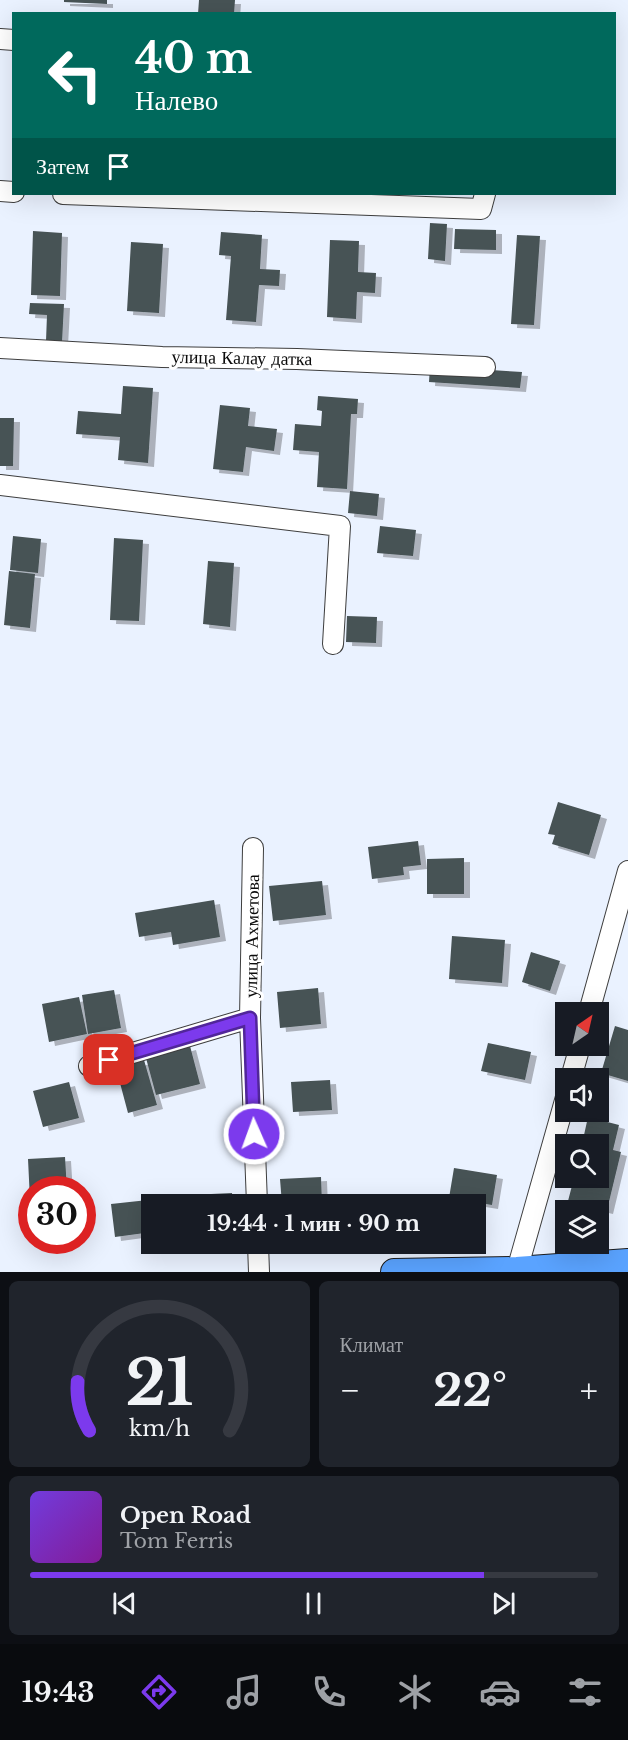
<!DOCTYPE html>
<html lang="ru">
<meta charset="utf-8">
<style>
body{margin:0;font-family:"Libre Baskerville",serif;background:#20242c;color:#f1f3f6;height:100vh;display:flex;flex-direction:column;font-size:22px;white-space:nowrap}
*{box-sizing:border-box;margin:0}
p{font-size:20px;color:#9ea1a6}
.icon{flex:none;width:33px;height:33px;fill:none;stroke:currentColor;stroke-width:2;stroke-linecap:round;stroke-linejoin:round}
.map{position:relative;height:1272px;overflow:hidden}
.drawer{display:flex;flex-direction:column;gap:9px;padding:9px;background:#0d0f14;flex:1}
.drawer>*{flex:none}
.hud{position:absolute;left:12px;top:12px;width:604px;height:183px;border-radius:0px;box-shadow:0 6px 24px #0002;background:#00695c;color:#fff;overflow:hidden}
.needle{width:39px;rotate:34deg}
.controls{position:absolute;left:555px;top:1002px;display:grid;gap:12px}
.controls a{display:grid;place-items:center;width:54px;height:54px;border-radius:0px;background:#171b24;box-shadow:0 6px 24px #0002;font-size:30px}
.speed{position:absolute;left:18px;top:1176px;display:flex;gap:12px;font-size:30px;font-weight:700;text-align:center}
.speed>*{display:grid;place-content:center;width:78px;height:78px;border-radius:50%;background:#171b24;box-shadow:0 6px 24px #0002;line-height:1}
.speed .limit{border:9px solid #d22;background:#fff;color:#111}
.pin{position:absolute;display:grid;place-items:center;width:51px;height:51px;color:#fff;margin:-26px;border-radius:12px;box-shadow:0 3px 9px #0006}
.me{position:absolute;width:66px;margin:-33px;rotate:358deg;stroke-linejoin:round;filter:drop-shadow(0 0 4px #0008)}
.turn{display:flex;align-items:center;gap:21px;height:126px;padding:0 24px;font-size:27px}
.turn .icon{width:78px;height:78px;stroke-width:2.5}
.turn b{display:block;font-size:42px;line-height:51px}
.then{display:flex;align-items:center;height:57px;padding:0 24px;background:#0003;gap:12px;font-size:22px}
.big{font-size:45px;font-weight:700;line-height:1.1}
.drawer .widget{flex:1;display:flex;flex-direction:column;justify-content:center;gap:9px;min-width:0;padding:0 21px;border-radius:9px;background:#20242c}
.drawer .dial{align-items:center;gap:0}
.dial svg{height:156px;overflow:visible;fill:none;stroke:#363941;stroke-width:7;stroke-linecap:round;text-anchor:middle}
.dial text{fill:#f1f3f6;stroke:none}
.song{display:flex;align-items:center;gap:18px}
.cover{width:72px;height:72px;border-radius:9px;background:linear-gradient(135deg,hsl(260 70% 55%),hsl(290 70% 35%))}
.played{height:6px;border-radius:3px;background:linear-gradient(90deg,#7c3aed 80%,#363941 80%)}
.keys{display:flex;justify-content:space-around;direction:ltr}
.heat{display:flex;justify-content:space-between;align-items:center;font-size:33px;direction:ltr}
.drawer .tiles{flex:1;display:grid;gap:9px;grid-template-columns:1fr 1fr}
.widget:last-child{grid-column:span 2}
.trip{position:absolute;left:141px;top:1194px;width:345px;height:60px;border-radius:0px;background:#171b24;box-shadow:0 6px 24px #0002;font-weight:700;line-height:60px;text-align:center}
.menu{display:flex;height:96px;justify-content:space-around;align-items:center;background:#090b0e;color:#9ea1a6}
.menu .icon{width:42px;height:42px}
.menu .on{color:#7c3aed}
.menu b{font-size:27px;color:#f1f3f6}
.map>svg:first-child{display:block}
.building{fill:#475254;filter:url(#shadow)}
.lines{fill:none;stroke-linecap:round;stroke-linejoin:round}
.minor-casing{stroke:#3e3e3e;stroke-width:22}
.major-casing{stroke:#1c1c1c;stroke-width:28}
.minor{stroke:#fff;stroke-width:20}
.major{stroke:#5aa3ff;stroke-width:26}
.route-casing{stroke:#51269a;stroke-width:15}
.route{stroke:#7c3aed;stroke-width:10}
.labels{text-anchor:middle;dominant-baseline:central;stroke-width:6;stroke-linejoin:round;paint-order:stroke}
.street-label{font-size:18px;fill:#0b0b0b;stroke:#fff}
</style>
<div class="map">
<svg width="628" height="1272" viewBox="0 0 628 1272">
<defs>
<filter id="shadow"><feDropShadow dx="6" dy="4" stdDeviation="0" flood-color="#0004"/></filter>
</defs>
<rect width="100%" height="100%" fill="#eaf2ff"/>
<path class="building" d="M64,0H107V4L64,2Z
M199,0H235L234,14H198Z
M430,223L447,224L445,261L428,259Z
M455,229L496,230V250L454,249Z
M33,231L62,233L60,296L31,295Z
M221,232L262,235L260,269L280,270L279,286L259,285L256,322L226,320L231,256L219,255Z
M517,235L540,236L534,325L511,324Z
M330,240L359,241L358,272L376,273L375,293L357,292L356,319L327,317Z
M131,242L163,244L159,313L127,311Z
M30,303L64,304L62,342L46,341L47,315L29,314Z
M430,366L522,372L520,388L429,382Z
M123,386L153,388L148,463L118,460L120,437L76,434L78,411L121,414Z
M318,396L358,399L357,414H351L347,489L317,487L319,452L293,450L295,424L321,426L322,411L317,410Z
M220,405L250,408L248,426L277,429L274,451L246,447L243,472L213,469Z
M0,418H14L13,466H0Z
M350,491L379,494L377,516L348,513Z
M380,526L416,530L413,556L377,553Z
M13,536L41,539L38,573L10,570Z
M114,538L143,540L139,621L110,620Z
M208,561L234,563L230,627L203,624Z
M9,571L35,574L30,628L4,625Z
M347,616L377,617L376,643L346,642Z
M558,802L601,815L589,855L552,844L555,835L548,834Z
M418,841L421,865L403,867L404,875L372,879L368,847Z
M464,858V894H427V859Z
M322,881L326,915L273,921L269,886Z
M214,900L220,937L173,945L171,932L139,937L135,913Z
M452,936L505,940L502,983L449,979Z
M531,952L560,961L550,991L522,982Z
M318,988L321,1024L280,1028L277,992Z
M114,990L121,1028L88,1034L82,995Z
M79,997L87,1034L49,1042L42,1004Z
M615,1026L628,1030V1081L601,1073Z
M488,1043L531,1052L525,1080L481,1071Z
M190,1046L200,1084L156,1095L146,1058Z
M144,1060L157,1105L128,1113L116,1068Z
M330,1080L332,1110L293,1112L291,1082Z
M69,1082L79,1118L43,1127L33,1091Z
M588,1117L619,1125L613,1150L621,1152L607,1210L568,1201L574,1178H598V1144H582Z
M65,1157L67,1190H32V1200H30L28,1159Z
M454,1168L497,1175L492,1205L449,1198Z
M321,1177L322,1204H282L280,1179Z
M232,1193L233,1204H211V1194Z
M148,1200L152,1232L115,1237L111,1204Z"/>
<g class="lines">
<defs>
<path id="minor" d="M0,39L14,40
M0,191L14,192
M63,194L481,209L485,194
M0,348L162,357L297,359L485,367
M0,485L340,526L333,644
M253,848L250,1018L257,1204
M589,1012L628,871
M89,1066L250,1018
M571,1078L580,1046
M258,1244L259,1272
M517,1270L566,1097"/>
<path id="major" d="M394,1272L517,1270L628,1262"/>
</defs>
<use href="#minor" class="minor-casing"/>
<use href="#major" class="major-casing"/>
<use href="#minor" class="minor"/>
<use href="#major" class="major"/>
</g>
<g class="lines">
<defs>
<path id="route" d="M109,1060L250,1018L254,1134"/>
</defs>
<use href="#route" class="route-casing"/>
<use href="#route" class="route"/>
</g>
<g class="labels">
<g class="street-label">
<text transform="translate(242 358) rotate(1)">улица Калау датка</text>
<text transform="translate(252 936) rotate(-89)">улица Ахметова</text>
</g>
</g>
</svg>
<div class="controls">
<a><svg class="needle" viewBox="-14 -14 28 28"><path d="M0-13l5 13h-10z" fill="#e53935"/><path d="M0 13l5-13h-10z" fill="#9ea1a6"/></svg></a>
<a><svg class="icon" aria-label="sound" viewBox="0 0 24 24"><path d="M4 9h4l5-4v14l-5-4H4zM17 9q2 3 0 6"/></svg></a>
<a><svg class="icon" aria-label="search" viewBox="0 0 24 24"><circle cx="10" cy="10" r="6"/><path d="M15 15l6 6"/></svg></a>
<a><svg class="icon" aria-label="layers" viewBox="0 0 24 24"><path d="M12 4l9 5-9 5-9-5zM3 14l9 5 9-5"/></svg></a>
</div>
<div class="speed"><div class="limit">30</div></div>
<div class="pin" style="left:109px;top:1060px;background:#d93025"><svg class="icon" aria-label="arrive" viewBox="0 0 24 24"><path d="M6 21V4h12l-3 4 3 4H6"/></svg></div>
<svg class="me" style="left:254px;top:1134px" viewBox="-20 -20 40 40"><circle r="17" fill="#7c3aed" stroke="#fff" stroke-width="3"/><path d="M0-11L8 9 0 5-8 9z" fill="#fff"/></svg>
<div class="trip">19:44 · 1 мин · 90 m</div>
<div class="hud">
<div class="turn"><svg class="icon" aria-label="left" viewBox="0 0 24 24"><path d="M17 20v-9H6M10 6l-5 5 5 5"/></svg><div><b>40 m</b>Налево</div></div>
<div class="then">Затем<svg class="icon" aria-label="arrive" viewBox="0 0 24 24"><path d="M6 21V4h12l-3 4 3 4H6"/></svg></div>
</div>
</div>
<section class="drawer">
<div class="tiles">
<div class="widget dial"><svg viewBox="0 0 100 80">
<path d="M14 69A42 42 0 1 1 86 69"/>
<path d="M14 69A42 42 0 0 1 8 44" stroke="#7c3aed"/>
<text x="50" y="56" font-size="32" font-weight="700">21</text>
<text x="50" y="72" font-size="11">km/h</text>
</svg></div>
<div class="widget"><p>Климат</p>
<div class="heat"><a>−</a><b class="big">22°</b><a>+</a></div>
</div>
<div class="widget">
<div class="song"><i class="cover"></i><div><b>Open Road</b><p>Tom Ferris</p></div></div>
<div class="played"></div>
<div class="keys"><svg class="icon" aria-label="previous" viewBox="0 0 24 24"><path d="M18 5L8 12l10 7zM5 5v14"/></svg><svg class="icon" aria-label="pause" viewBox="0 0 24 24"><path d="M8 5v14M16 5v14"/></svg><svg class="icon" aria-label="next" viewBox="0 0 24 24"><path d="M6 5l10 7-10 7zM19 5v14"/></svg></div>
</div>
</div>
</section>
<nav class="menu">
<b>19:43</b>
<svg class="icon on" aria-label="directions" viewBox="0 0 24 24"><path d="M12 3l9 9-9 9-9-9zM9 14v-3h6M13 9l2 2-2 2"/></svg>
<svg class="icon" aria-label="music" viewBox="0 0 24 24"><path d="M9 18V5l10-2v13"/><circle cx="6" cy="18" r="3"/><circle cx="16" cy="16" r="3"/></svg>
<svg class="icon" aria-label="phone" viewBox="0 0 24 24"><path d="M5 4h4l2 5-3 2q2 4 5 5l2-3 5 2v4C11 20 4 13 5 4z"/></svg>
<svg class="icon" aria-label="climate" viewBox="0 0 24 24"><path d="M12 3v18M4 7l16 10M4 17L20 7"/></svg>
<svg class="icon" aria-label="car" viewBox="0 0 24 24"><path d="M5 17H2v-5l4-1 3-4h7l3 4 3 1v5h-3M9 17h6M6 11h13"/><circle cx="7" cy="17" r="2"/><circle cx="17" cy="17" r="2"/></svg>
<svg class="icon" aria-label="filters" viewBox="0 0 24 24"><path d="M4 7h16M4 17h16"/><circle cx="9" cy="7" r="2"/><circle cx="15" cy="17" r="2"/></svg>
</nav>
